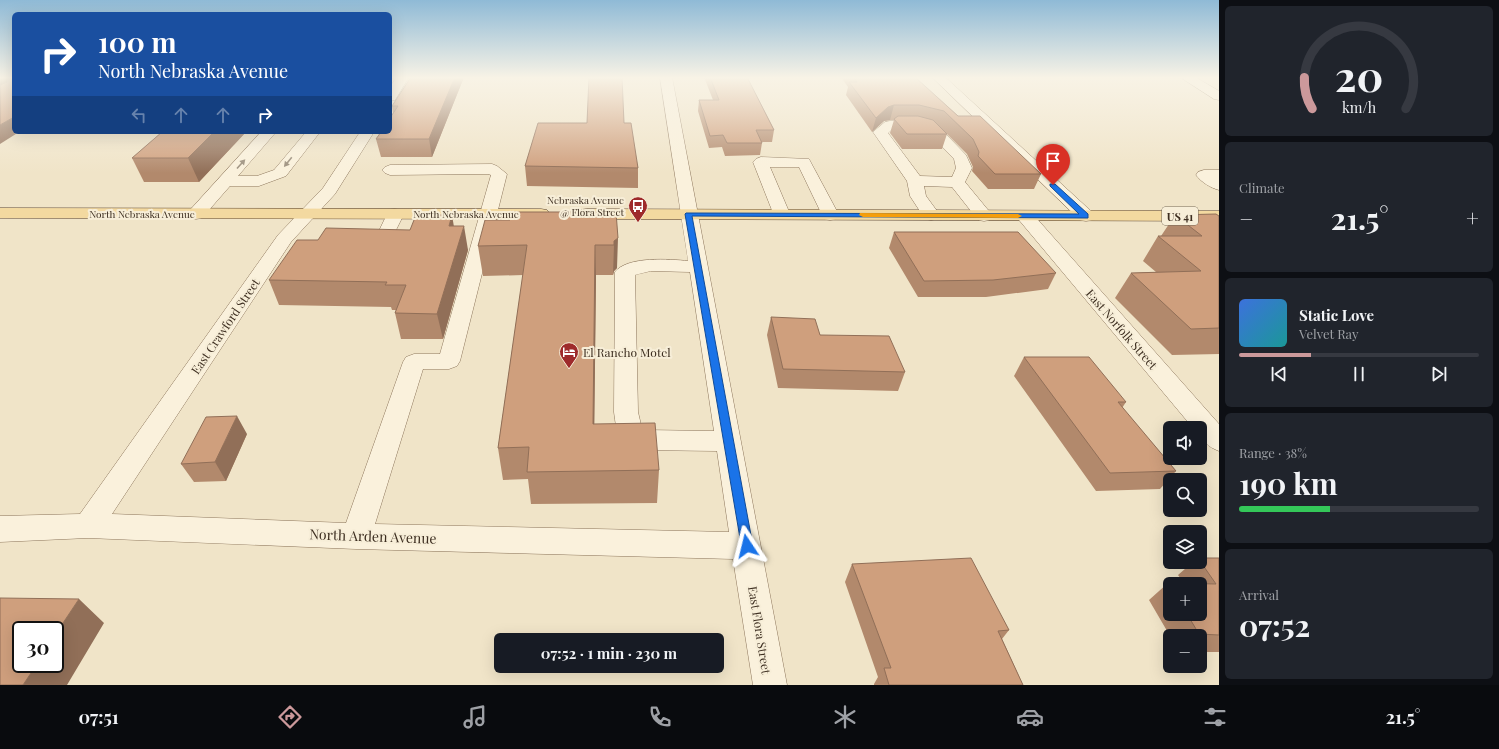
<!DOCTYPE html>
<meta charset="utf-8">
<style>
body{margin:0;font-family:"Playfair Display",serif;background:#20242c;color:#f1f3f6;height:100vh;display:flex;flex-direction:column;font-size:15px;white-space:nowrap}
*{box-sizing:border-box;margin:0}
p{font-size:13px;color:#9ea1a6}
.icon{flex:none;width:22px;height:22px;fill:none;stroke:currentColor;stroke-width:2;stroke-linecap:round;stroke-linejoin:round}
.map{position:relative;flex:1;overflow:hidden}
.drawer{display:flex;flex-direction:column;gap:6px;padding:6px;background:#0d0f14;width:280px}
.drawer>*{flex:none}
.guide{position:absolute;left:12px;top:12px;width:380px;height:122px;border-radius:6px;box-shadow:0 4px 16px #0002;background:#1a4fa0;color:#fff;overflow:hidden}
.controls{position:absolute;left:1163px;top:421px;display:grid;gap:8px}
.controls a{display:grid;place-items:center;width:44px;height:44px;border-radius:6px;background:#171b24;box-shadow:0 4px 16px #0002;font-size:20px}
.speed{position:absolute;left:12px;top:621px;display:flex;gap:8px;font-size:20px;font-weight:700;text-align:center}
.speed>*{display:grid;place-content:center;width:52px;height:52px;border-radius:50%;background:#171b24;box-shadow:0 4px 16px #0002;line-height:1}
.speed .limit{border:2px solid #111;border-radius:6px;background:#fff;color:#111}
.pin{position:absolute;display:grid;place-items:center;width:34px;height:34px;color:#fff;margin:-41px -17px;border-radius:50% 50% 50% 0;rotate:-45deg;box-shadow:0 0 4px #0007}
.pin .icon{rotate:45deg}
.me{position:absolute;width:44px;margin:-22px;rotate:350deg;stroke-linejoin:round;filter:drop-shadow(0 0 3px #0008)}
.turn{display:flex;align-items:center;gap:14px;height:84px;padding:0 20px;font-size:18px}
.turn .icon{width:52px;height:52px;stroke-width:2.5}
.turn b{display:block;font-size:28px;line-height:34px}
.lanes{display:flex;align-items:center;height:38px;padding:0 20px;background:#0003;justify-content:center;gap:20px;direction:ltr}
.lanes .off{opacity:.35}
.big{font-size:30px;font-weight:700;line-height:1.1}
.drawer .tile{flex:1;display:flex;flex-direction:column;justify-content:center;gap:6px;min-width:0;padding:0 14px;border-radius:6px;background:#20242c}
.drawer .dial{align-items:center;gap:0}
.dial svg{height:104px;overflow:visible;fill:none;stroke:#363941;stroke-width:7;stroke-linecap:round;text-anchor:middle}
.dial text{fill:#f1f3f6;stroke:none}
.song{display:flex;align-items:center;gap:12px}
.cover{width:48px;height:48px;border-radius:6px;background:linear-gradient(135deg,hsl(220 70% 55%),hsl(180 70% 35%))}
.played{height:4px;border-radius:2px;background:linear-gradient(90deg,#cc999b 30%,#363941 30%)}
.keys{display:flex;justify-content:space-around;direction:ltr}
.heat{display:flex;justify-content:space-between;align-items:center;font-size:22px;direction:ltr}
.charge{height:6px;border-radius:3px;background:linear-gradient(90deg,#34c759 38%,#363941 0)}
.trip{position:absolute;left:494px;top:633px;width:230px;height:40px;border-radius:6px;background:#171b24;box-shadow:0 4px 16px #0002;font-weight:700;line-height:40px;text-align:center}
.menu{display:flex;height:64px;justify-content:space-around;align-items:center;background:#090b0e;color:#9ea1a6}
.menu .icon{width:28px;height:28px}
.menu .current{color:#cc999b}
.menu b{font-size:18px;color:#f1f3f6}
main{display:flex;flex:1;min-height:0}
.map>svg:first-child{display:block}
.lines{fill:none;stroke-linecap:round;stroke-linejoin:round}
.minor-casing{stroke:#8d765c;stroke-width:1}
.major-casing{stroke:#5b4430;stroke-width:1}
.minor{fill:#faf1dc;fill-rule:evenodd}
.major{fill:#f3d9a0;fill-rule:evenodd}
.wall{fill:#b2896c;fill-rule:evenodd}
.shaded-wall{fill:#916f58}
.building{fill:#cf9f7d;stroke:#916f58}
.oneway{fill:#9c907e}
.route{fill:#1a73e8;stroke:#114b97}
.slow{fill:#f59e0b}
.labels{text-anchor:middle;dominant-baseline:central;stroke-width:4;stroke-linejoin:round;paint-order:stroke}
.far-poi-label{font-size:10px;fill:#3d2e20;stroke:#f7eed8;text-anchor:end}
.far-street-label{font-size:10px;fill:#3d2e20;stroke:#f7eed8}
.shield{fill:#f7eed8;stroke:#756857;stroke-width:1}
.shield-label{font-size:11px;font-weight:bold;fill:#3d2e20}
.street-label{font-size:12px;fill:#3d2e20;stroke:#f7eed8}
.poi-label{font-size:12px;fill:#3d2e20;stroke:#f7eed8;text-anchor:start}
.near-street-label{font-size:14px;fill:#3d2e20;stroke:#f7eed8}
</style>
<main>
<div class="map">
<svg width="1219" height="685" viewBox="0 0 1219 685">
<rect width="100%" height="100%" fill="#f0e4c8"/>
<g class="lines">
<defs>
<path id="minor" d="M397,77H409L395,100L390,101V87Z
M660,77H672L787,685H753L733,559L356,549L88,538L0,542V516L80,514L278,235L323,188L360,132H374L335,194L291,242L112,514L346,523L403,362L406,357L414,354H440L491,175L488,174L390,175L385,173L382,170L385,167L390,165L492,164L497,166L507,174L460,361L457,366L449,369H423L375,524L729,532L717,451L640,450C617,442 617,434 614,412L615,272C627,256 670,259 688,261ZM651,271L690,272L714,431L644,430L642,429L638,412L635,275Z
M932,77H945L1092,212L1095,216L1092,220L1086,221L1080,220Z
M1180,77H1195L1219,91V100L1214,99Z
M890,121H914L939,127L966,155L972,168L965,182L993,216L990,220L984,221L978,220L952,187L924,186L926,196L940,215L937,219L931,220L925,219L910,196L907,181L873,132L885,122ZM893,129H914L929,133L954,159L956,168L952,177L920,176L888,133Z
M261,132H276L238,176H257L274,170L306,132H320L286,176L259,186H230L202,218L196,219L190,218L187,214L190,210Z
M761,157L809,159L839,215L836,219L830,220L824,219L799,167H770L790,214L787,218L781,219L775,218L753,162L756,159Z
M1204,170H1219V190C1211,188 1201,182 1196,175L1198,172Z
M395,209L401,210L404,214L388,246L382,247L361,246L358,242L361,238L376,237L389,210Z
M1025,211L1031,212L1219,424V451C1208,447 1200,440 1200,428H1193L1019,220L1016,216L1019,212Z"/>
<path id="major" d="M0,208L541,209L547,210L550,214L547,218L541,219L0,218Z
M587,209L1219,211V221L587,219L581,218L578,214L581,210Z"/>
</defs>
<use href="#minor" class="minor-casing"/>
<use href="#major" class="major-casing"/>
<use href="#minor" class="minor"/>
<use href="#major" class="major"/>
</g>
<path class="wall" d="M464,77L432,157H381L376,139L393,113L392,106Z
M704,77H747L774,130L772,142H762V143L760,155L725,156L722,147L709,148L698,111L699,100H713Z
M841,77H915L958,116L1041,174L1034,189H988L972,171L973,167L967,154L939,126L947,134L942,149H902L890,133L894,120H890L884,121L872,132L846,95L848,87Z
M624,123L638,168V188L527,186L525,166Z
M161,132H246L199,182H144L132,158L161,133Z
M616,212L617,268L614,271L613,275H596L594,424L659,470L657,503L531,504L528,479L503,480L498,448L523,275L483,276L478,246Z
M1175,215L1219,216V354L1172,355L1115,298L1131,273L1156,272L1143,261L1158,236H1161Z
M454,226L468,250L443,339H401L395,313L396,310H392L391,307L279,305L269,280L318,240L410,230Z
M894,232L1056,273L1048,289L986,297H918L889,248Z
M771,317L820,335L905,372L898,391L778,388L767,335Z
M1024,357L1126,402L1122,408L1176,471L1160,489L1096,491L1014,376Z
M247,434L226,481L194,482L181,464Z
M1200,558H1219V652H1200V636H1170L1149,600L1168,583H1184L1178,575L1193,562H1200ZM1170,584L1200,614H1170Z
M852,564L1009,630L1002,639L1023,685H874V684L878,677L845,582Z"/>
<path class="shaded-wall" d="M0,77H10L13,83L0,89Z
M455,77H464L432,157L429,139Z
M894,105L890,120L884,121L872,132L876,118L888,107Z
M14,117V132H19L0,144V125Z
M214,132H246L199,182L188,158Z
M452,215L456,239L449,226Z
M464,226L468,250L443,339L437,314Z
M618,238L617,268L614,271L613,275L614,245V241Z
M595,245L596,275L594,456L593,424Z
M237,416L247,434L226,481L215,462Z
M79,599L104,623L67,685H23L37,664H55V635Z"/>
<path class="building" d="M8,77H14V117L0,125V85L7,82Z
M411,77H455L429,139H376L381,132H390V118L398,106H392Z
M589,77H622L624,123H631L638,168L525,166L538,123H587Z
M710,77H747L774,130H756L762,143H727L723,135L710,136L699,100H719Z
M854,77H915L958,116H980L1041,174H995L978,156L979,152L973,139L944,111L919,105H894L888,107L876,118L849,82H857Z
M898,116H918L933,120L947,134H907L894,119Z
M162,132H214L188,158H132Z
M511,212H616L618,238L614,241V245H595L593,424L655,423L659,470L527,472L529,447L498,448L527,245L478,246L485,220H510Z
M1216,214L1219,216V328L1191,329L1131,273L1201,271L1158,236H1202L1175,215Z
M416,215H452L449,226H464L437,314L395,313L406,285H385L387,282L269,280L297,240H318L326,228L410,230Z
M894,232H1018L1056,273L993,280L924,281Z
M771,317L815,319L820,335L889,336L905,372L783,369Z
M1024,357H1089L1126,402H1118L1176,471L1110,473Z
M237,416L215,462L181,464L206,417Z
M971,558L1009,630L998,631L1023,685H889L884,668H891L852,564Z
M1200,558H1219V635L1199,634L1187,614H1200V584H1170V586L1168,583L1216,584L1200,561Z
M0,598L79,599L55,635V630H21V664H37L23,685H0Z"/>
<defs><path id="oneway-solid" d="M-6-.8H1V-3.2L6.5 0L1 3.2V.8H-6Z"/></defs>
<g class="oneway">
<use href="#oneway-solid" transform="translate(288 162) rotate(129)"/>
<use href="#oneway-solid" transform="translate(241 164) rotate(-48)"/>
</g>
<linearGradient id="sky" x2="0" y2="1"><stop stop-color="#8fbad6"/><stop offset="0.45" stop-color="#f8f3e6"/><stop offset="1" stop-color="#f8f3e6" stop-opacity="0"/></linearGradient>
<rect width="1219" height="173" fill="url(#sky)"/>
<path class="route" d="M1050,184H1055L1088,214V218L692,216L753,546L751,550L747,552L742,550L685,214L686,213L1079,214L1050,186Z"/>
<path class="slow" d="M860,213L1018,214L1022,216L1018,218L863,217L859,215Z"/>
<defs>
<symbol id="bus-pin" viewBox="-11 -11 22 30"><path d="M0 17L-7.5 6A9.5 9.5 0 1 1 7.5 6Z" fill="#9e2a2b" stroke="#f7eed8"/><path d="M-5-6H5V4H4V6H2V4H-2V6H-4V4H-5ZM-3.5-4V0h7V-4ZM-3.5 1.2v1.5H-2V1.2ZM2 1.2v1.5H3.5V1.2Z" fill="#fff"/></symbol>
<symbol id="hotel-pin" viewBox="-11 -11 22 30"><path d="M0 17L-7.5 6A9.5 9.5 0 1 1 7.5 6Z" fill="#9e2a2b" stroke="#f7eed8"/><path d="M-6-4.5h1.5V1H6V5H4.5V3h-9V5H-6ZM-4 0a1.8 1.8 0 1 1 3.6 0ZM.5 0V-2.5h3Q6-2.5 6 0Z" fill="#fff"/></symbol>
</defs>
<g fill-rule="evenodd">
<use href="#bus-pin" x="627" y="195" width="22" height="30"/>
<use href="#hotel-pin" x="558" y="341" width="22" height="30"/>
</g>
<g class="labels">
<g class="far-poi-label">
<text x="624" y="200">Nebraska Avenue<tspan x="624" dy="12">@ Flora Street</tspan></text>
</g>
<g class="far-street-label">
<text x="142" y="214">North Nebraska Avenue</text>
<text x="466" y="214">North Nebraska Avenue</text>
</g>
<rect class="shield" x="1162" y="207" width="36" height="18" rx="3"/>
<g class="shield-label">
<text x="1180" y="216">US 41</text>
</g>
<g class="street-label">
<text transform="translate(225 326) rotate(-56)">East Crawford Street</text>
<text transform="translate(1122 329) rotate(49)">East Norfolk Street</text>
<text transform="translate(760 630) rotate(81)">East Flora Street</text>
</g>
<g class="poi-label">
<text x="583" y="352">El Rancho Motel</text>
</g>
<g class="near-street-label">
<text transform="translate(373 536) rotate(2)">North Arden Avenue</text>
</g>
</g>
</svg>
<div class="controls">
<a><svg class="icon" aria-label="sound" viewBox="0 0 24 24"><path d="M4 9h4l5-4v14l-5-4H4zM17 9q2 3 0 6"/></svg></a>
<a><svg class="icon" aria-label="search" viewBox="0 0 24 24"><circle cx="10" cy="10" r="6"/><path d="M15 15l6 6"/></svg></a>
<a><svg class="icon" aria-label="layers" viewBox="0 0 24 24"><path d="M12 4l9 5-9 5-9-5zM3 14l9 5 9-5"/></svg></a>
<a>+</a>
<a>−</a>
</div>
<div class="speed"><div class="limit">30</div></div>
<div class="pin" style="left:1053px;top:185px;background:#d93025"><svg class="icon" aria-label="arrive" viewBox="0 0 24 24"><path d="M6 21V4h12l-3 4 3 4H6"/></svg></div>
<svg class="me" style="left:747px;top:546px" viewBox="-20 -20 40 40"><path d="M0-17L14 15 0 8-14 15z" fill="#1a73e8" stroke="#fff" stroke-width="4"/></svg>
<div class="trip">07:52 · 1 min · 230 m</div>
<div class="guide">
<div class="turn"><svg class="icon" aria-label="right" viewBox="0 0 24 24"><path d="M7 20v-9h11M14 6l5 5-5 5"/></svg><div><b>100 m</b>North Nebraska Avenue</div></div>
<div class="lanes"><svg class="icon off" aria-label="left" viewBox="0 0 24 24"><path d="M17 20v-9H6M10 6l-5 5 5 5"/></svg><svg class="icon off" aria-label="ahead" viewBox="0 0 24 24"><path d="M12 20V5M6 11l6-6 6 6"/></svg><svg class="icon off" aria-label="ahead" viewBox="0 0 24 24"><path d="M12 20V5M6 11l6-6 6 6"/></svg><svg class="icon" aria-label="right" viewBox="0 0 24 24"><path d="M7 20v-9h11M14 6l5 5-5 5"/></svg></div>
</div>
</div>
<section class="drawer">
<div class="tile dial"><svg viewBox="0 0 100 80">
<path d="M14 69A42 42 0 1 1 86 69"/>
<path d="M14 69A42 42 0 0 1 8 45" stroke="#cc999b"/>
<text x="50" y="56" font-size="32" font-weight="700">20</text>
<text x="50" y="72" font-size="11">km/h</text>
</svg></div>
<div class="tile"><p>Climate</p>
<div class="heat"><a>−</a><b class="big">21.5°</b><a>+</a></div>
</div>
<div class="tile">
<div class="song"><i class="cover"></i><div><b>Static Love</b><p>Velvet Ray</p></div></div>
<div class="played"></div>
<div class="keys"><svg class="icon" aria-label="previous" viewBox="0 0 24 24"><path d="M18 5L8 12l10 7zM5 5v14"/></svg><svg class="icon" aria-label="pause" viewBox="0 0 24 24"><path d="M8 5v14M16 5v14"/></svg><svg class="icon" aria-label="next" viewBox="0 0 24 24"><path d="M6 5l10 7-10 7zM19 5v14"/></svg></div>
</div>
<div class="tile"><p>Range · 38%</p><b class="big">190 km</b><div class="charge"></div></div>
<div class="tile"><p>Arrival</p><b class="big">07:52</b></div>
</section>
</main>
<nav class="menu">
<b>07:51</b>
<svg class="icon current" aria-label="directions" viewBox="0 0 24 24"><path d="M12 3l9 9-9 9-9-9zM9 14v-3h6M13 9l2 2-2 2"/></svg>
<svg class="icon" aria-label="music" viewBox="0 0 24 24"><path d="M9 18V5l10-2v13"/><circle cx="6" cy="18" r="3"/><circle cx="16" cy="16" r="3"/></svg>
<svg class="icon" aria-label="phone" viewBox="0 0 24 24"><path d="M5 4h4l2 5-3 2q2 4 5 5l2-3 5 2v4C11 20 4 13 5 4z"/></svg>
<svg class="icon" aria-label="climate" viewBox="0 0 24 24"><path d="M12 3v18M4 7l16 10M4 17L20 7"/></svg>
<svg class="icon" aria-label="car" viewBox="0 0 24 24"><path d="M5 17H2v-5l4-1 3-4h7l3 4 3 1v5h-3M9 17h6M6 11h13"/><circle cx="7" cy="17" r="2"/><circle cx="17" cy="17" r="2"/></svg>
<svg class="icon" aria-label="filters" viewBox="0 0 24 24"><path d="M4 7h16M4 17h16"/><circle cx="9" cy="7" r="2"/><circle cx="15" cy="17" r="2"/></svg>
<b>21.5°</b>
</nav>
